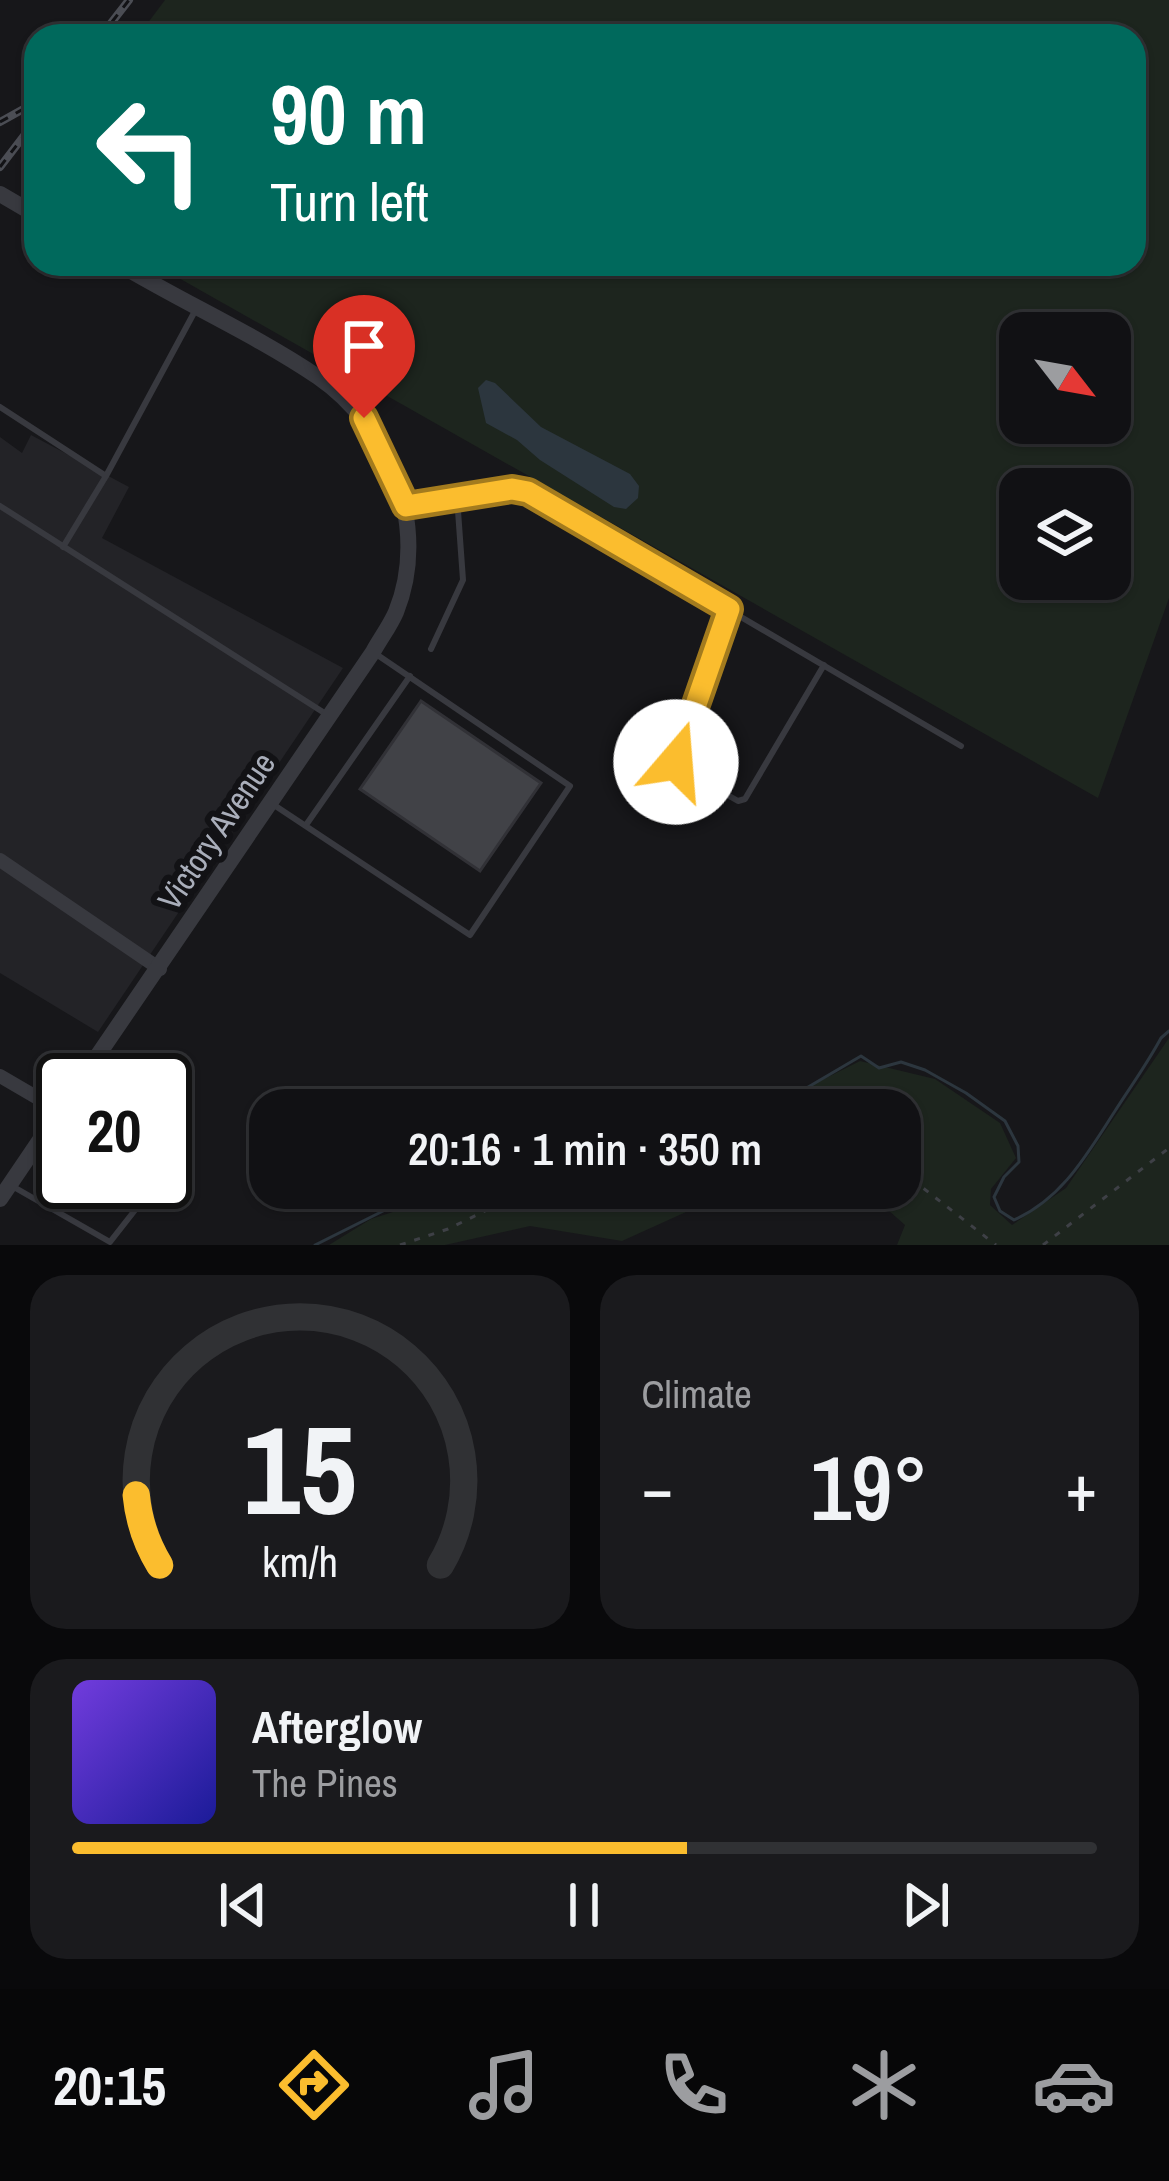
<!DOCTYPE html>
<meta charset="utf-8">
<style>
body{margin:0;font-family:"Archivo Narrow",sans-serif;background:#1a1a1d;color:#f1f3f6;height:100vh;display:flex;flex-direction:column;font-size:45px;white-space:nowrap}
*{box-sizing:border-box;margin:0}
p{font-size:39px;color:#9c9da0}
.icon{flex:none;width:66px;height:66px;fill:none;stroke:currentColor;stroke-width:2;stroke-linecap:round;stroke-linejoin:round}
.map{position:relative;height:1245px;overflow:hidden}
.details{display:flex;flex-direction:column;gap:30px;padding:30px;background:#09090b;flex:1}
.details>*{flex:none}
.guide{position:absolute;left:24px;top:24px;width:1122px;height:252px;border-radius:36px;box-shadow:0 3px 9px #0004,0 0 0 3px #303134;background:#00695c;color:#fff;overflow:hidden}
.needle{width:78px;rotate:121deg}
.tools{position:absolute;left:999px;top:312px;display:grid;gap:24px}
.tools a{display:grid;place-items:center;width:132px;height:132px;border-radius:24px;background:#111114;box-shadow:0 3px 9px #0004,0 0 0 3px #303134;font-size:60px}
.speed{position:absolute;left:36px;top:1053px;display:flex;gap:24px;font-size:60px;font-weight:700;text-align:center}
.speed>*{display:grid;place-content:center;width:156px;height:156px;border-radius:50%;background:#111114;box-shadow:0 3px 9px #0004,0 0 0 3px #303134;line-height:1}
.speed .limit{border:6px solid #111;border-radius:18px;background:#fff;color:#111}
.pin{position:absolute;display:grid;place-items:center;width:102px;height:102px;color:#fff;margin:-123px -51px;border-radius:50% 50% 50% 0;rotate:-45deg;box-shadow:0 0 12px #0007}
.pin .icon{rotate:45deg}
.me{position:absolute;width:132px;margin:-66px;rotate:18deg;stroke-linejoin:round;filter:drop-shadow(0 0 9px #0008)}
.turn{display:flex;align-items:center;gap:42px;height:252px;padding:0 48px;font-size:54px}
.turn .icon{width:156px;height:156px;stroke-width:2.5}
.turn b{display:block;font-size:84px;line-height:102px}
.big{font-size:90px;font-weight:600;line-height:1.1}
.details .card{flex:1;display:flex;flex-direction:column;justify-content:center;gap:18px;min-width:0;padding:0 42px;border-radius:36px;background:#1a1a1d}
.details .dial{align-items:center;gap:0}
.dial svg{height:312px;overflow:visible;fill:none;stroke:#303134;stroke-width:7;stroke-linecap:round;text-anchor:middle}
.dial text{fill:#f1f3f6;stroke:none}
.song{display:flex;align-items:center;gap:36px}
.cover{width:144px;height:144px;border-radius:18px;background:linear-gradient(135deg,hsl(260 70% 55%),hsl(240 70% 35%))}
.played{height:12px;border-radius:6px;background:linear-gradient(90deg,#fbbd2e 60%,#303134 60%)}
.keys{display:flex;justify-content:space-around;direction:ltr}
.heat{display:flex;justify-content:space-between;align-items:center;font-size:66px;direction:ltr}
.details .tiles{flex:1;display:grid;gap:30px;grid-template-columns:1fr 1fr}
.card:last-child{grid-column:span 2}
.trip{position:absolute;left:249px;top:1089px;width:672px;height:120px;border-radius:36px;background:#111114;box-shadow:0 3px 9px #0004,0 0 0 3px #303134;font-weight:600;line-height:120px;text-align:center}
.tabs{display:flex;height:192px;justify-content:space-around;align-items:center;background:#070708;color:#9c9da0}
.tabs .icon{width:84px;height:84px}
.tabs .selected{color:#fbbd2e}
.tabs b{font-size:54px;color:#f1f3f6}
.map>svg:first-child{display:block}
.built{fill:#232327}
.green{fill:#1d251e;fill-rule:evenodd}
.water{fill:#2c363e}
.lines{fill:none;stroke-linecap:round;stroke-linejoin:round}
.stream{stroke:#2c363e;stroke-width:3}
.building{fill:#414247;stroke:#313136;stroke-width:3}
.path{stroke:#3e4046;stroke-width:3;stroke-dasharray:6 9;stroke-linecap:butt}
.service{stroke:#38393f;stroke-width:6}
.minor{stroke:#38393f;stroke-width:14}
.tertiary{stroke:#38393f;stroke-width:16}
.rail-casing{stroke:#4b4d54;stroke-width:8}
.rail{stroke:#121215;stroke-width:3;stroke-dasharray:9;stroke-linecap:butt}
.route-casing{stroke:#a37b1e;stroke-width:30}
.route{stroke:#fbbd2e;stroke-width:21}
.labels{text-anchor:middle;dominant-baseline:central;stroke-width:12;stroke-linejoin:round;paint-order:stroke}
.street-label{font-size:33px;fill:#a9aeba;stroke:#121215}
</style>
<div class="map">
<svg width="1169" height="1245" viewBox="0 0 1169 1245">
<rect width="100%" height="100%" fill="#17171a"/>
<path class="built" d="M31,435L129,487L102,538L343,668L98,1032L0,973V437L22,453Z"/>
<path class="green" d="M165,0H1169V598L1098,798L154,264H1134V36H138ZM1020,333H1110V423H1020ZM1020,489H1110V579H1020Z
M1169,1038V1245H897L905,1225L863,1188H900V1110H762L860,1061L935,1079L1000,1123L1016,1158L991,1189L990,1205L1012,1225L1066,1188Z
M468,1188H739L622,1241L530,1226L445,1245H329L371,1219Z"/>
<path class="water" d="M486,380L495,383L541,427L630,474L639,486L638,498L626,509L614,507L540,460L517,440L486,423L478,388Z"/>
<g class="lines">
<path class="stream" d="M769,1110L861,1056L879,1068L901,1062L925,1070L966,1093L1005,1121L1018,1146L1019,1162L1004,1177L994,1197L1000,1211L1014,1220C1063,1198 1087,1154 1115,1111C1131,1086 1147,1064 1161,1038L1169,1031
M315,1245L397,1204L453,1188"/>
</g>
<path class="building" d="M421,701L541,783L480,871L360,789Z
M73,1182H121L104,1206L90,1196L85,1203L67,1191Z"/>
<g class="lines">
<path class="path" d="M900,1170L996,1245
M400,1245L448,1229L489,1209L522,1205L557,1188
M1043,1245L1169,1148"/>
<path class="service" d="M0,407L106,476L195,311
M0,506L326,714
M407,506L512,489L528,492L961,746
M63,547L106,476
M729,609L676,762L682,769L738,801L745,799L824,665
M431,649L463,580L457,497
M271,803L470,935L570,786L376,654
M306,825L410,676
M165,1153L171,1163L165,1171
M12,1186L110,1242L157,1182"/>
<path class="minor" d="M0,860L160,969
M0,1076L60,1111"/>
<path class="tertiary" d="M0,194L36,215
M81,1080L373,652C380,639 390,626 396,612C430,528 391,427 318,377C256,335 184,303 119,264
M0,1199L63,1106"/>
<defs>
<path id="rail" d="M101,36L129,0
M0,122L36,102
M0,167L36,120"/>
</defs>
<use href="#rail" class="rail-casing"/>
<use href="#rail" class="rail"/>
</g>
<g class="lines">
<defs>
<path id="route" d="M364,418L406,506L512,489L528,492L729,609L676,762"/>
</defs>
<use href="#route" class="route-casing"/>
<use href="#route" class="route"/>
</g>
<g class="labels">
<g class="street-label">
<text transform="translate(216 831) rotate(-56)">Victory Avenue</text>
</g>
</g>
</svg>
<div class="tools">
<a><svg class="needle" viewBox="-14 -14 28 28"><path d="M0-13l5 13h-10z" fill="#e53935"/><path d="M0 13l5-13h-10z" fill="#9c9da0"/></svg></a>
<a><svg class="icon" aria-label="layers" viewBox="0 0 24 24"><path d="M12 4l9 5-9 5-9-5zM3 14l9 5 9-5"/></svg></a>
</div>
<div class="speed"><div class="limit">20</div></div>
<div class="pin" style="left:364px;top:418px;background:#d93025"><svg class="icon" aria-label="arrive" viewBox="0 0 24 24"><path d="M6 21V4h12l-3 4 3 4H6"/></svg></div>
<svg class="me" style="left:676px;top:762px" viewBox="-20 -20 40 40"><circle r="19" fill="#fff"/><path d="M0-13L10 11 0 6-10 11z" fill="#fbbd2e"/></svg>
<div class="trip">20:16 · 1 min · 350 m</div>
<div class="guide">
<div class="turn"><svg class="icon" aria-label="left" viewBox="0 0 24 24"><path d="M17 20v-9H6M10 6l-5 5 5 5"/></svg><div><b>90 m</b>Turn left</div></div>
</div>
</div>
<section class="details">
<div class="tiles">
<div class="card dial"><svg viewBox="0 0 100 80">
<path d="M14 69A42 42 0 1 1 86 69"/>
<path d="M14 69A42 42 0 0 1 8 51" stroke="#fbbd2e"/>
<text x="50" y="56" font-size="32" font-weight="700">15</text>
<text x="50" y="72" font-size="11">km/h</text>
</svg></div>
<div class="card"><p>Climate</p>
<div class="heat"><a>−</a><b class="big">19°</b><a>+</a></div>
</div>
<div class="card">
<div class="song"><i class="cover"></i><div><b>Afterglow</b><p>The Pines</p></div></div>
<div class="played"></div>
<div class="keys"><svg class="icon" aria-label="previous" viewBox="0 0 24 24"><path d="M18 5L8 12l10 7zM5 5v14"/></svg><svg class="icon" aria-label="pause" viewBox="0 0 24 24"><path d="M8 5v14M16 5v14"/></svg><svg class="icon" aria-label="next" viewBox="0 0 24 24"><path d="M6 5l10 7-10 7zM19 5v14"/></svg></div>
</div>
</div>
</section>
<nav class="tabs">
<b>20:15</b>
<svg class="icon selected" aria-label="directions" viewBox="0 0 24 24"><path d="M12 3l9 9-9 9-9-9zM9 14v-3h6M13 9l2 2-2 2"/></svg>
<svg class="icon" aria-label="music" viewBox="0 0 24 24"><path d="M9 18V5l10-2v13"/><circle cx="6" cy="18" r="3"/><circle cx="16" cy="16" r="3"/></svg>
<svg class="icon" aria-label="phone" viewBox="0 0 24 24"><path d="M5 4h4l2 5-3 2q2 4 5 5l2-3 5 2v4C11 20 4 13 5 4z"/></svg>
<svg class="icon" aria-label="climate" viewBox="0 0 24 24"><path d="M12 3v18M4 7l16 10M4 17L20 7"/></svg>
<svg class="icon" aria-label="car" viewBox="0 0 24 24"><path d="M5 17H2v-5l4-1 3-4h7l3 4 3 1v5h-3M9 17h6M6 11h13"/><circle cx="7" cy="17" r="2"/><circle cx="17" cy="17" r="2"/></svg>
</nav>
